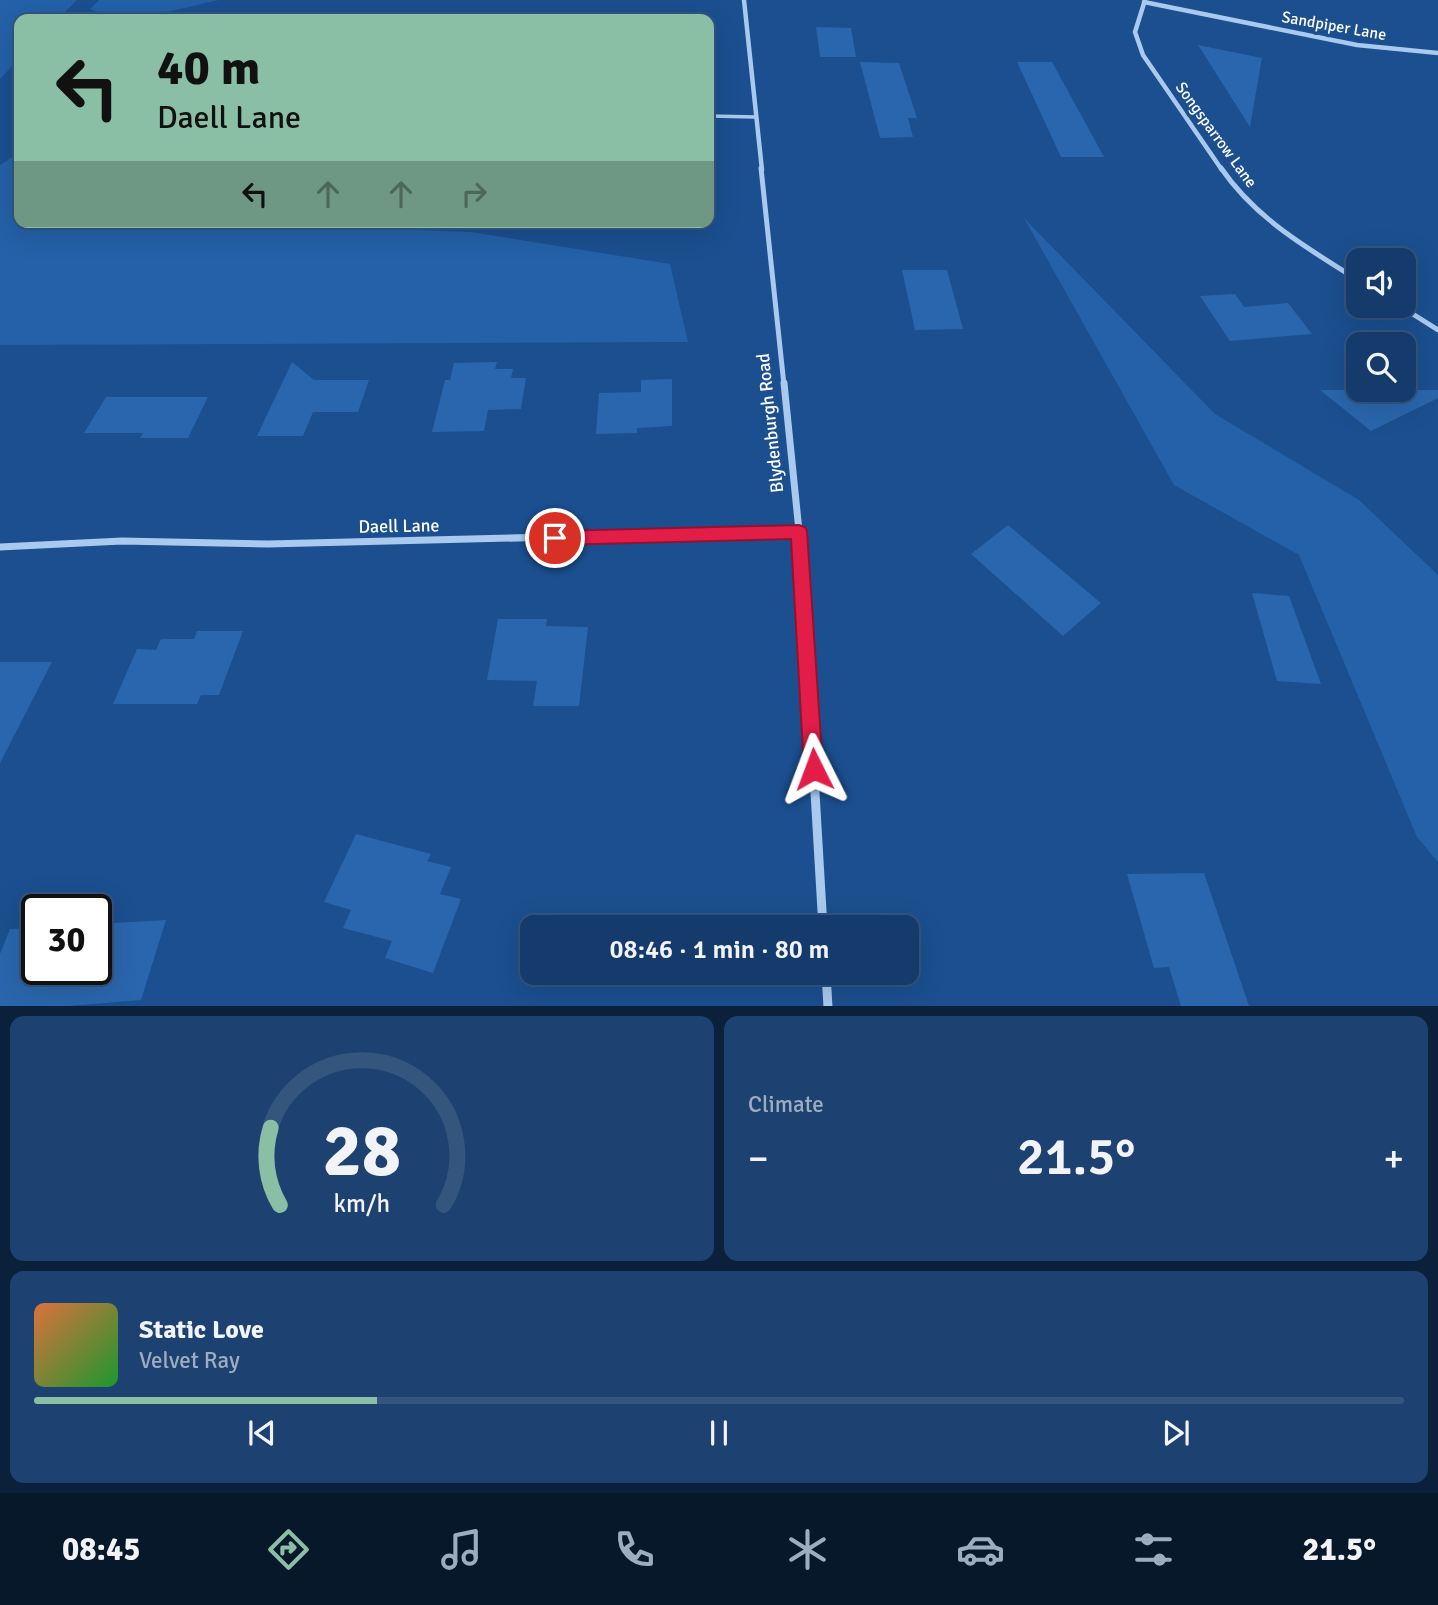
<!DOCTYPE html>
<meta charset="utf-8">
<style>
body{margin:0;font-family:Signika,sans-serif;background:#1d4271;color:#f1f3f6;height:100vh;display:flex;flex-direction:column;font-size:26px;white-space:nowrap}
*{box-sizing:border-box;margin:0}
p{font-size:23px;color:#9dadc1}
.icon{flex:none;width:38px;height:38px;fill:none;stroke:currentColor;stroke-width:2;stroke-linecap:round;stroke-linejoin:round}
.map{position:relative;height:1006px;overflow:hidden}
.sheet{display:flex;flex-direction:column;gap:10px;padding:10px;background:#0b203b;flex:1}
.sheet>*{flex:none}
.top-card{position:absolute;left:14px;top:14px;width:700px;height:214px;border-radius:14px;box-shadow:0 7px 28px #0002,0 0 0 2px #33557e;background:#8abfa5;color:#111;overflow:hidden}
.fabs{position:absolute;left:1346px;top:248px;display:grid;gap:14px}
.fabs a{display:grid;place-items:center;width:70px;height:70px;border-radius:14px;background:#143b6b;box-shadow:0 7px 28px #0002,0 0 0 2px #33557e;font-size:35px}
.speed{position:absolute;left:21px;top:894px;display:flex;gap:14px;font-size:35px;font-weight:700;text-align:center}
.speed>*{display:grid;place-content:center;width:91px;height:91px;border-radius:50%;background:#143b6b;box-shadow:0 7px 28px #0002,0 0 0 2px #33557e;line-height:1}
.speed .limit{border:4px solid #111;border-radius:10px;background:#fff;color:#111}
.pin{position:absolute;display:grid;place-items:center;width:60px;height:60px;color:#fff;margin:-30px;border:4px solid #fff;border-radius:50%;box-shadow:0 2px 7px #0007}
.me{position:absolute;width:77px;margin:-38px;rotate:357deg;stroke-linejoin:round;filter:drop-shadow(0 0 5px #0008)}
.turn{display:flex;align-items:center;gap:24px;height:147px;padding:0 28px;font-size:32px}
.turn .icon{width:91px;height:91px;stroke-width:2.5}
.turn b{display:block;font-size:49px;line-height:60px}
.lanes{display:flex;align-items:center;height:66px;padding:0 28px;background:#0003;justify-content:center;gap:35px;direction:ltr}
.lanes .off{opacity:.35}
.big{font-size:52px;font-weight:600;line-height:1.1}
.sheet .tile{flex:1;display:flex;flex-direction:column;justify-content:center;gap:10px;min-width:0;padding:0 24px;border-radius:14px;background:#1d4271}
.sheet .dial{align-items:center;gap:0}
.dial svg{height:182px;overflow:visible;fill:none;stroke:#33557e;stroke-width:7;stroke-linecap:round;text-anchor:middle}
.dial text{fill:#f1f3f6;stroke:none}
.song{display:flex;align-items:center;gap:21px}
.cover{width:84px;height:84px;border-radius:10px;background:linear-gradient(135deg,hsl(20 70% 55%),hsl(130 70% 35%))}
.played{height:7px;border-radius:4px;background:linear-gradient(90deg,#8abfa5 25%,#33557e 25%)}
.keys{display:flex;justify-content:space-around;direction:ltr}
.heat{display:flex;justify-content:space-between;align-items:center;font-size:38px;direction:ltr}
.sheet .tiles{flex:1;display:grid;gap:10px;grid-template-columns:1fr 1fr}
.tile:last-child{grid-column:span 2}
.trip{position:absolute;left:520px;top:915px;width:399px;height:70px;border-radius:14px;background:#143b6b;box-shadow:0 7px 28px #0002,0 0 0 2px #33557e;font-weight:600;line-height:70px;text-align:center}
.menu{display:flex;height:112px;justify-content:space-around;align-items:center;background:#08182b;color:#9dadc1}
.menu .icon{width:49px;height:49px}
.menu .selected{color:#8abfa5}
.menu b{font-size:32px;color:#f1f3f6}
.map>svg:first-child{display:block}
.green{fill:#2461a8}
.building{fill:#2a66ad}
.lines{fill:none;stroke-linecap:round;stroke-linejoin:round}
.service{stroke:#a9c9ee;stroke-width:3.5}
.minor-far3{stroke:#a9c9ee;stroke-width:4.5}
.minor-far2{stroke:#a9c9ee;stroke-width:5}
.minor-far1{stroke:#a9c9ee;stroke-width:7}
.minor{stroke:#a9c9ee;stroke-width:9}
.route{fill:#e11d48;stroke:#92132f;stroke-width:2}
.labels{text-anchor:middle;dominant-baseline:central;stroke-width:7;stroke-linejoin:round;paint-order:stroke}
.far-street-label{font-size:16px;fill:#fff;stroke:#1b4f8f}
.street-label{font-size:18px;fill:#fff;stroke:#1b4f8f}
</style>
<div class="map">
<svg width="1438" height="1007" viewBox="0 0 1438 1007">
<rect width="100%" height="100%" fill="#1b4f8f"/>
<path class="green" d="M0,0H77L58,19H19V59L0,79Z
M99,0H219C179,8 129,27 90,9Z
M19,153V222H183L471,232L670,264L688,342L0,345V165Z
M1024,218L1215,414L1359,500L1438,575V862L1417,837L1299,555L1174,485Z"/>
<path class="building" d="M816,27L851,28L856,57H820Z
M1198,45L1262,58L1250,127Z
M860,62L899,63L917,118H908L913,137L880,138Z
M1017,62H1052L1104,157H1061Z
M902,270H947L963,329L915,330Z
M1235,294L1244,307L1288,303L1312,334L1230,341L1200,296Z
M292,362L314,380H369L358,412H313L303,436H257Z
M497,362L495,369H513L511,378H526L521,409L488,410L484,431L432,432L445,380H450L454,363Z
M672,379V426L637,428V433L596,434L599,393L641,392V380Z
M1320,390H1438V398L1371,431Z
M106,397H208L188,438H140L143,433H84Z
M1008,525L1101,603L1063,636L971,554Z
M1252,593L1289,596L1321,684L1277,681Z
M498,619H547L546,626L588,627L579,706H533L537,681L487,680Z
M197,631H243L219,695H201L197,704H113L137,649L156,650L161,639H194Z
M0,662H52L0,763Z
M356,834L431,854L427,861L451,867L440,894L461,899L433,973L385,958L392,941L343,928L351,910L324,902Z
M1204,873L1249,1006H1181L1169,967L1154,968L1127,874Z
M166,920L141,1000L68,1006H0V954L10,929L37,928V970H96V924Z"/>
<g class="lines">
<path class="service" d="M709,116L756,117"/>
<path class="minor-far3" d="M744,0L762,170
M1145,0L1135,32L1143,55L1222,170
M1144,2L1357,45L1438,53"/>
<path class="minor-far2" d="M761,168L784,385
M1221,168C1256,219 1307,248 1358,280
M1400,306L1438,330"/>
<path class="minor-far1" d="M784,383L799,531L807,659
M0,547L122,541L268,544L799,531"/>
<path class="minor" d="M807,657L823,928
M826,973L828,1007"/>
</g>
<path class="route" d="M799,525L805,527L807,531L823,769L821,776L814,779L807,776L804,769L791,539L555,545L549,543L547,538L549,533L555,531Z"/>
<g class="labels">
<g class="far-street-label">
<text transform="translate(1334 26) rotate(10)">Sandpiper Lane</text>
<text transform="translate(1216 135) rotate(54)">Songsparrow Lane</text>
</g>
<g class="street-label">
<text transform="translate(770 423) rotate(-96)">Blydenburgh Road</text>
<text transform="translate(399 526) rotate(-1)">Daell Lane</text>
</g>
</g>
</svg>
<div class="fabs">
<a><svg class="icon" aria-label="sound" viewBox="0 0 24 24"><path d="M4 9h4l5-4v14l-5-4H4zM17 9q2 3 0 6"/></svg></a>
<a><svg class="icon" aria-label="search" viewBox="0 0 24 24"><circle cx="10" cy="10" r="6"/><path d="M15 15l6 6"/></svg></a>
</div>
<div class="speed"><div class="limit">30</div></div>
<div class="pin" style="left:555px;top:538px;background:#d93025"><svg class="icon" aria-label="arrive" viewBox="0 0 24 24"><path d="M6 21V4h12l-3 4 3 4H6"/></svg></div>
<svg class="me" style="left:814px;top:769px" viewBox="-20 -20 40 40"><path d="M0-17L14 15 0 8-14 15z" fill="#e11d48" stroke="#fff" stroke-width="4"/></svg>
<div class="trip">08:46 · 1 min · 80 m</div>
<div class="top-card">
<div class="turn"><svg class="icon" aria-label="left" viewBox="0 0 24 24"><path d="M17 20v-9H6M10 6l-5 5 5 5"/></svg><div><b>40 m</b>Daell Lane</div></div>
<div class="lanes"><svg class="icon" aria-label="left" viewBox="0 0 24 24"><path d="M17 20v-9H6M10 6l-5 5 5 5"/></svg><svg class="icon off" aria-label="ahead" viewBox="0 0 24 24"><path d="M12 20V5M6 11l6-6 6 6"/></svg><svg class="icon off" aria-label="ahead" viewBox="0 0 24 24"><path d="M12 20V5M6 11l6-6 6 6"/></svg><svg class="icon off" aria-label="right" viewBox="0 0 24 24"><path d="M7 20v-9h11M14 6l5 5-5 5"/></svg></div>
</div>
</div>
<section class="sheet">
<div class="tiles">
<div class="tile dial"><svg viewBox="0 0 100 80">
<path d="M14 69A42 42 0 1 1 86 69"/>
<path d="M14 69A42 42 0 0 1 10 35" stroke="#8abfa5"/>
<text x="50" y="56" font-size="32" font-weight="700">28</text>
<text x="50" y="72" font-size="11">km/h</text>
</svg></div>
<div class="tile"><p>Climate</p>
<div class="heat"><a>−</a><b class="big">21.5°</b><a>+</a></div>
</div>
<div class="tile">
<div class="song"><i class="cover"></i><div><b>Static Love</b><p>Velvet Ray</p></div></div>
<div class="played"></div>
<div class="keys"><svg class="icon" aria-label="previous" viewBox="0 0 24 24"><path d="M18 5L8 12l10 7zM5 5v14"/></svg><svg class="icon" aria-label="pause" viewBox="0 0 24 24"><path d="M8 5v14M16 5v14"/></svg><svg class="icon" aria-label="next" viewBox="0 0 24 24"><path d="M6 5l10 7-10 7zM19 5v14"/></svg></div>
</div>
</div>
</section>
<nav class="menu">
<b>08:45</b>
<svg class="icon selected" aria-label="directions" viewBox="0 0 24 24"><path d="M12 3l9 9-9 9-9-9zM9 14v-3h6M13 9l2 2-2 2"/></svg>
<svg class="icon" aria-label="music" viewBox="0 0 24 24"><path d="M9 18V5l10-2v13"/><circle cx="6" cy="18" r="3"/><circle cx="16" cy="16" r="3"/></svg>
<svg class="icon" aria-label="phone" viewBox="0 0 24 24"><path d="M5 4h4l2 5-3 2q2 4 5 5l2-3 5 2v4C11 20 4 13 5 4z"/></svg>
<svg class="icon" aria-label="climate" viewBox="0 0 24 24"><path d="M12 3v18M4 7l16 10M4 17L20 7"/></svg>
<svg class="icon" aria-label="car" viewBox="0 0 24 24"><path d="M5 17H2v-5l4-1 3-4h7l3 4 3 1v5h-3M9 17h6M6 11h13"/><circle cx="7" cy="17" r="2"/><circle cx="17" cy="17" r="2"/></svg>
<svg class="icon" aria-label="filters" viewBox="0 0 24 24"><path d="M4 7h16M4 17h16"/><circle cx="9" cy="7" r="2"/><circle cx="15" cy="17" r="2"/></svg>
<b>21.5°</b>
</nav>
